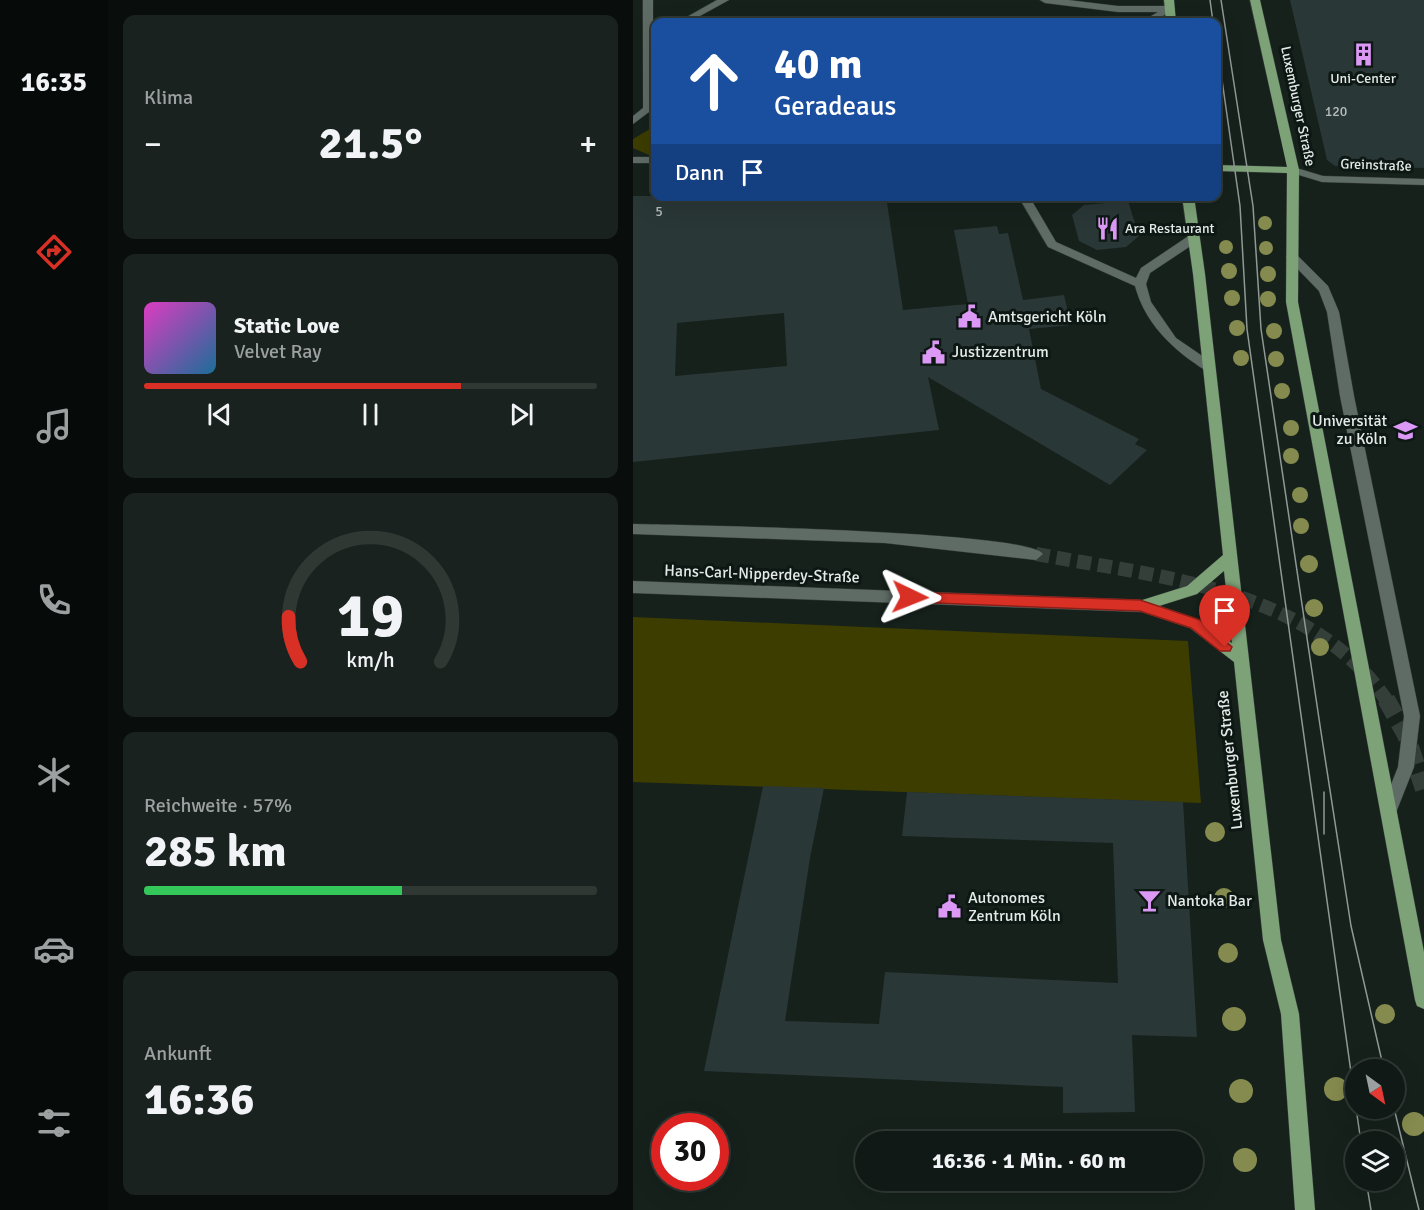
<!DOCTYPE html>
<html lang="de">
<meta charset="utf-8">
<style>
body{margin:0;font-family:Signika,sans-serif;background:#19221e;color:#f1f3f6;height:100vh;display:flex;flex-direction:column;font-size:22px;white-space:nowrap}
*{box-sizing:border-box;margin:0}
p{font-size:20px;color:#9ca0a0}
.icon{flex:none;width:33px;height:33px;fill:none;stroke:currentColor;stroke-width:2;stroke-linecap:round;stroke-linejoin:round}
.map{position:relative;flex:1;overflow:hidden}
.details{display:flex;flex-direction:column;gap:15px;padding:15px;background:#090e0c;width:525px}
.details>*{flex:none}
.guide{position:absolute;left:18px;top:18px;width:570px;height:183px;border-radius:12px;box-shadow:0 6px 24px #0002,0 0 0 2px #303834;background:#1a4fa0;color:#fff;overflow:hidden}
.needle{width:39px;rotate:147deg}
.tools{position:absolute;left:712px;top:1059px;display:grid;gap:12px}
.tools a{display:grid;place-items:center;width:60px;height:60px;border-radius:50%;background:#101915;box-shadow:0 6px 24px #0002,0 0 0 2px #303834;font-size:30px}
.speed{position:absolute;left:18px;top:1113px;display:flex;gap:12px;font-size:30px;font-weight:700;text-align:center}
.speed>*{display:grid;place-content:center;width:78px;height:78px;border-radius:50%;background:#101915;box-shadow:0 6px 24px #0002,0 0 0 2px #303834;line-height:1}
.speed .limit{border:9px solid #d22;background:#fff;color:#111}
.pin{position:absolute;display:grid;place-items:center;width:51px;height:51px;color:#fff;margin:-62px -26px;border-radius:50% 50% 50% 0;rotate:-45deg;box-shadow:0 0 6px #0007}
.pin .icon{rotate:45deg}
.me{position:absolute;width:66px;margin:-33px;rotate:92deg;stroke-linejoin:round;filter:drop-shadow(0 0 4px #0008)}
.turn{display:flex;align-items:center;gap:21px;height:126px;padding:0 24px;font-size:27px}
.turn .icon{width:78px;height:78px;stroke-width:2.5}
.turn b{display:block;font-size:42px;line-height:51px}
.then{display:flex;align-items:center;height:57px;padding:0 24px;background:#0003;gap:12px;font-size:22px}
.big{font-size:45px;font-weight:700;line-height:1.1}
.details .widget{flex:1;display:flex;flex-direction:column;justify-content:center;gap:9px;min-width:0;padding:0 21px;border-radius:12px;background:#19221e}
.details .dial{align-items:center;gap:0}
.dial svg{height:156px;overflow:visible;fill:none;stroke:#303834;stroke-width:7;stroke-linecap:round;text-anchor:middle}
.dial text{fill:#f1f3f6;stroke:none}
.song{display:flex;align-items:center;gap:18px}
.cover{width:72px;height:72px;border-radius:9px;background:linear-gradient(135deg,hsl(310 70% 55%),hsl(200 70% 35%))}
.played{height:6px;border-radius:3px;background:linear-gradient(90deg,#d93025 70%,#303834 70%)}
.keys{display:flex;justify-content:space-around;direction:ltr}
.heat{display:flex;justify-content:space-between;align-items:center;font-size:33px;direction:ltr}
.charge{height:9px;border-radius:4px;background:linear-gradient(90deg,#34c759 57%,#303834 0)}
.trip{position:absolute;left:222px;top:1131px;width:348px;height:60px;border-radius:30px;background:#101915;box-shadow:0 6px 24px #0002,0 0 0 2px #303834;font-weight:700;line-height:60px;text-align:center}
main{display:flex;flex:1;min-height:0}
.tab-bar{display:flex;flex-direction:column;width:108px;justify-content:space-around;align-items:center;background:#060a08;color:#9ca0a0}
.tab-bar .icon{width:42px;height:42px}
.tab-bar .active{color:#d93025}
.tab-bar b{font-size:27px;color:#f1f3f6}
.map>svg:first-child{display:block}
.green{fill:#3d3d00}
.building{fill:#2a3737;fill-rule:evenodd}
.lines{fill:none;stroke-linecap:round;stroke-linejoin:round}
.minor-tunnel-far1{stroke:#353f3a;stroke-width:14;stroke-dasharray:14 7;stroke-linecap:butt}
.minor-tunnel{stroke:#353f3a;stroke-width:18;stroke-dasharray:18 9;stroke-linecap:butt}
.minor-casing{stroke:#343b38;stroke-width:1}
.major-casing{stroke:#343b38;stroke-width:1}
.minor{fill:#5f6c66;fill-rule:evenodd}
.major{fill:#7da278;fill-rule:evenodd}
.tram{stroke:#909995;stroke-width:1.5}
.tree{fill:#858b4e}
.route{fill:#d93025;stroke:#8d1f18;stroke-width:1.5}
.labels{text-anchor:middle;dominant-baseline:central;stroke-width:6;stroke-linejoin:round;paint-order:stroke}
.far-poi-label{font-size:14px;fill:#e3eae7;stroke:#0d1713}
.far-street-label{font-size:14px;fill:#e3eae7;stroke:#0d1713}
.number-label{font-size:14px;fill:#b5bdbb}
.poi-label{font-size:16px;fill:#e3eae7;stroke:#0d1713;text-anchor:start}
.street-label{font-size:16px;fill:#e3eae7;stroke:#0d1713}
</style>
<main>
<nav class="tab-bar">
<b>16:35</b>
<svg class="icon active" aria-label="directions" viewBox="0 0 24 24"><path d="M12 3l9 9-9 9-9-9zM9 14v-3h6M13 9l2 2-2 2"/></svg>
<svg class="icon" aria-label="music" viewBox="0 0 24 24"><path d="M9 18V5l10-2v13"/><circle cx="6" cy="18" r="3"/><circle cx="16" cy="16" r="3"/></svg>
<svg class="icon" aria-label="phone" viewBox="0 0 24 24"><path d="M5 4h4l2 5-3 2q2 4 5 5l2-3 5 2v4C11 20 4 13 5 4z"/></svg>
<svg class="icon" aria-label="climate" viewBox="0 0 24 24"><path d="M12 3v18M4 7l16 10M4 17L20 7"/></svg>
<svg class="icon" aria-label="car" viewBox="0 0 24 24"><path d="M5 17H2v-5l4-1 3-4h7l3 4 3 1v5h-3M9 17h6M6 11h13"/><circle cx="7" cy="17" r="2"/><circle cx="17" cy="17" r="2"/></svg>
<svg class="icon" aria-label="filters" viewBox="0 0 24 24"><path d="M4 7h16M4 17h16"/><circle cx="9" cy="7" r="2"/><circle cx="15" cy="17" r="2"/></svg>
</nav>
<section class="details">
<div class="widget"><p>Klima</p>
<div class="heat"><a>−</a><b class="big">21.5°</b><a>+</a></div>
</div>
<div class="widget">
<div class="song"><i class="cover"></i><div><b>Static Love</b><p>Velvet Ray</p></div></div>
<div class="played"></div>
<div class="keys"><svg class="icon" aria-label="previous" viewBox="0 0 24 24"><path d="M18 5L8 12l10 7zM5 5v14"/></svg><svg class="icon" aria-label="pause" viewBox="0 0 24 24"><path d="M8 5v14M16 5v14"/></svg><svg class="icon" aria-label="next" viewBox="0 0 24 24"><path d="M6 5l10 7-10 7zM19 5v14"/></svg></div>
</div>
<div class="widget dial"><svg viewBox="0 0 100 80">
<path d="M14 69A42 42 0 1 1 86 69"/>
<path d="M14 69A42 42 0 0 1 8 46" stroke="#d93025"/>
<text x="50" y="56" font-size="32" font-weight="700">19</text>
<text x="50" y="72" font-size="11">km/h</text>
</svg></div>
<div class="widget"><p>Reichweite · 57%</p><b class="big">285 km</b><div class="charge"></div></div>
<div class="widget"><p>Ankunft</p><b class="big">16:36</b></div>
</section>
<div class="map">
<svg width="791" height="1210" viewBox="0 0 791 1210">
<rect width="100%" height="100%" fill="#16211c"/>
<path class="green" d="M22,126V155H16L0,148V139Z
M0,617L555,641L568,803L0,782Z"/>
<path class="building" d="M657,0H791V168L702,166L694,160Z
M0,196H253L270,310L335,304L321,230L364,226L366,234L375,233L390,300L431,295L438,325L396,329L408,389L506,439L502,444L514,450L477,485L295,377L306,430L0,462ZM151,313L154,366L42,376L44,323Z
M495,201L506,236L493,247L464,250L446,241L439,215L451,205Z
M130,786L191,788L177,858L152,1021L246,1024L252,972L485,983L480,843L269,836L274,792L550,802L564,1037L499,1035L502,1112L430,1113V1087L71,1071Z"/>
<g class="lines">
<path class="minor-tunnel-far1" d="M403,554C526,577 678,588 754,701"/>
<path class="minor-tunnel" d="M753,699L773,735L791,789"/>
<defs>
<path id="minor" d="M10,0H20V109L0,124V116L10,108Z
M84,0H96L56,22H45Z
M407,0H435L485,6H537L542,9L519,22H508L525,12H485L412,3Z
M0,157H22V163H0Z
M660,167L690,176L791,179V185L689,182L656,172V168Z
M385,196H396L423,242L503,278L508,268L557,235H565V241L517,273L513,284L518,302L543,338L581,364L582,367L581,370C572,372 567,367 560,362C533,343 511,319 502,286L415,247Z
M659,253L663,254L695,286L706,312L721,396L787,716L781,767L762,815L756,817L750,815L748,810L765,767L771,716L707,396L694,312L686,291L653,257Z
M0,524C47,525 397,531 410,554L403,560L252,543L0,534Z
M0,581L508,600L513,602L516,606L513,610L508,612L0,593Z"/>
<path id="major" d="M531,0H541L543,22H533Z
M617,0H627L666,170L665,302L791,952V1009L784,1006L782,1000L653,302L654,173L584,171V165L654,167Z
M549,196H561L572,274L648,940L666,1014L682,1210H662L648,1014L630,940L601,662L557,628L503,610L500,606L503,602L554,586L590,555L560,274ZM591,571L599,643L567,620L526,606L564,594Z"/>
</defs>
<use href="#minor" class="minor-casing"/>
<use href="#major" class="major-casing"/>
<use href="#minor" class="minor"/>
<use href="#major" class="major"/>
<path class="tram" d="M577,0L580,22
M588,0L620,206L628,329L688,732L718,926L751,1070
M584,45L607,206L614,329L723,1108
M691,792V834
M723,1108L728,1142
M761,1108L786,1210
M733,1180L738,1210"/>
</g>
<g class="tree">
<circle cx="632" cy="223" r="7"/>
<circle cx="593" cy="247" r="7"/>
<circle cx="633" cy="248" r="7"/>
<circle cx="596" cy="271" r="8"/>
<circle cx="635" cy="274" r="8"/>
<circle cx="599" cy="298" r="8"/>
<circle cx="635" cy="299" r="8"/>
<circle cx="604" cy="328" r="8"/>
<circle cx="641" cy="331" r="8"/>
<circle cx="608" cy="358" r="8"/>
<circle cx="643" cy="359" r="8"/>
<circle cx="649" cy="391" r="8"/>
<circle cx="658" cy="428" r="8"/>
<circle cx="658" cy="456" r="8"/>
<circle cx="667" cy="495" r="8"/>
<circle cx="668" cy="526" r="8"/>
<circle cx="676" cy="564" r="9"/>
<circle cx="681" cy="608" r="9"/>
<circle cx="687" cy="647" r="9"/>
<circle cx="582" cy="832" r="10"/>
<circle cx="591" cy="898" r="10"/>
<circle cx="595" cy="953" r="10"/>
<circle cx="752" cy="1014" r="10"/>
<circle cx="601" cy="1019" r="12"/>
<circle cx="703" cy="1089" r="12"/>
<circle cx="608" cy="1091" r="12"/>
<circle cx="781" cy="1124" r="12"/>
<circle cx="612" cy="1160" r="12"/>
</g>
<path class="route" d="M277,592L507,600L567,620L599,647L597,651H587L558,628L507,611L277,602L270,597Z"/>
<defs>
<symbol id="building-bare" viewBox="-9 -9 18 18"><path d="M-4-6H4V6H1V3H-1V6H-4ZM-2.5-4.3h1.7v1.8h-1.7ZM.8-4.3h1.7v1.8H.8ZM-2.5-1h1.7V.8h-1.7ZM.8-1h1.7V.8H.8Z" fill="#db99f5" stroke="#0d1713" stroke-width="2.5" paint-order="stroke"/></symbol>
<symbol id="restaurant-bare" viewBox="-9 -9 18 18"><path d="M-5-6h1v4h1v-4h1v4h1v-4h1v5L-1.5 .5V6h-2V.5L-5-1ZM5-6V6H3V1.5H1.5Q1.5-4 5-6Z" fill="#db99f5" stroke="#0d1713" stroke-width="2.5" paint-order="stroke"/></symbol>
<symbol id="civic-bare" viewBox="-9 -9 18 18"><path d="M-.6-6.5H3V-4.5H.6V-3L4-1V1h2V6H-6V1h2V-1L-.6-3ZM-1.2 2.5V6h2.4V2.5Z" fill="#db99f5" stroke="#0d1713" stroke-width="2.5" paint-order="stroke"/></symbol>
<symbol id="university-bare" viewBox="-9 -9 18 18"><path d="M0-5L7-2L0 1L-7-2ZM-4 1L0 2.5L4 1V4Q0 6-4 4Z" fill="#db99f5" stroke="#0d1713" stroke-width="2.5" paint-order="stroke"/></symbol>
<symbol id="bar-bare" viewBox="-9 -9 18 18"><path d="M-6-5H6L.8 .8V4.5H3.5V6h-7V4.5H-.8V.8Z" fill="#db99f5" stroke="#0d1713" stroke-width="2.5" paint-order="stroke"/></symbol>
</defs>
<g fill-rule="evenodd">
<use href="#building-bare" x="714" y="38" width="33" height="33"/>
<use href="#restaurant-bare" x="458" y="212" width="33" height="33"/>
<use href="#civic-bare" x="320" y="300" width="33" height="33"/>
<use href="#civic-bare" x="284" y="336" width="33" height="33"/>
<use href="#university-bare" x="756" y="414" width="33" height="33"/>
<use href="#bar-bare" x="500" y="884" width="33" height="33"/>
<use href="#civic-bare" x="300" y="890" width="33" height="33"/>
</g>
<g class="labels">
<g class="far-poi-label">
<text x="730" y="78">Uni-Center</text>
<text x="492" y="228" text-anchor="start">Ara Restaurant</text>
</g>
<g class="far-street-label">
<text transform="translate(665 106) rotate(78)">Luxemburger Straße</text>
<text transform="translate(743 165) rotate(2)">Greinstraße</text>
</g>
<g class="number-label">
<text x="703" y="111">120</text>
<text x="26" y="211">5</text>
</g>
<g class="poi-label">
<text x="355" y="317">Amtsgericht Köln</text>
<text x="319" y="352">Justizzentrum</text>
<text x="754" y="421" text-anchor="end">Universität<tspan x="754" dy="18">zu Köln</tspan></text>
<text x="335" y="898">Autonomes<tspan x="335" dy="18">Zentrum Köln</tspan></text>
<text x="534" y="901">Nantoka Bar</text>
</g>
<g class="street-label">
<text transform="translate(129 574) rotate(2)">Hans-Carl-Nipperdey-Straße</text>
<text transform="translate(597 760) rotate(-96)">Luxemburger Straße</text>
</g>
</g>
</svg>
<div class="tools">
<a><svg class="needle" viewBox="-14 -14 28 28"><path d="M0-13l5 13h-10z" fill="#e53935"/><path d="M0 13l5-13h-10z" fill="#9ca0a0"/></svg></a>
<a><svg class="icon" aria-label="layers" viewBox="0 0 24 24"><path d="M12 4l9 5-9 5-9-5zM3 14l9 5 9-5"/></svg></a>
</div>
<div class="speed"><div class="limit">30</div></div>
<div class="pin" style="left:592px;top:647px;background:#d93025"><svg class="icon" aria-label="arrive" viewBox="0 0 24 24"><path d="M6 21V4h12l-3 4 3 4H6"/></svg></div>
<svg class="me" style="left:277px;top:597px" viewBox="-20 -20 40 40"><path d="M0-17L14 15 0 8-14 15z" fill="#d93025" stroke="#fff" stroke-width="4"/></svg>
<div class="trip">16:36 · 1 Min. · 60 m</div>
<div class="guide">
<div class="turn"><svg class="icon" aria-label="ahead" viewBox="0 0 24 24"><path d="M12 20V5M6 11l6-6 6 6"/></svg><div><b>40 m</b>Geradeaus</div></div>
<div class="then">Dann<svg class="icon" aria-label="arrive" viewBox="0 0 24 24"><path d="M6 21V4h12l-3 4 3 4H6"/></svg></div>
</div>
</div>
</main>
